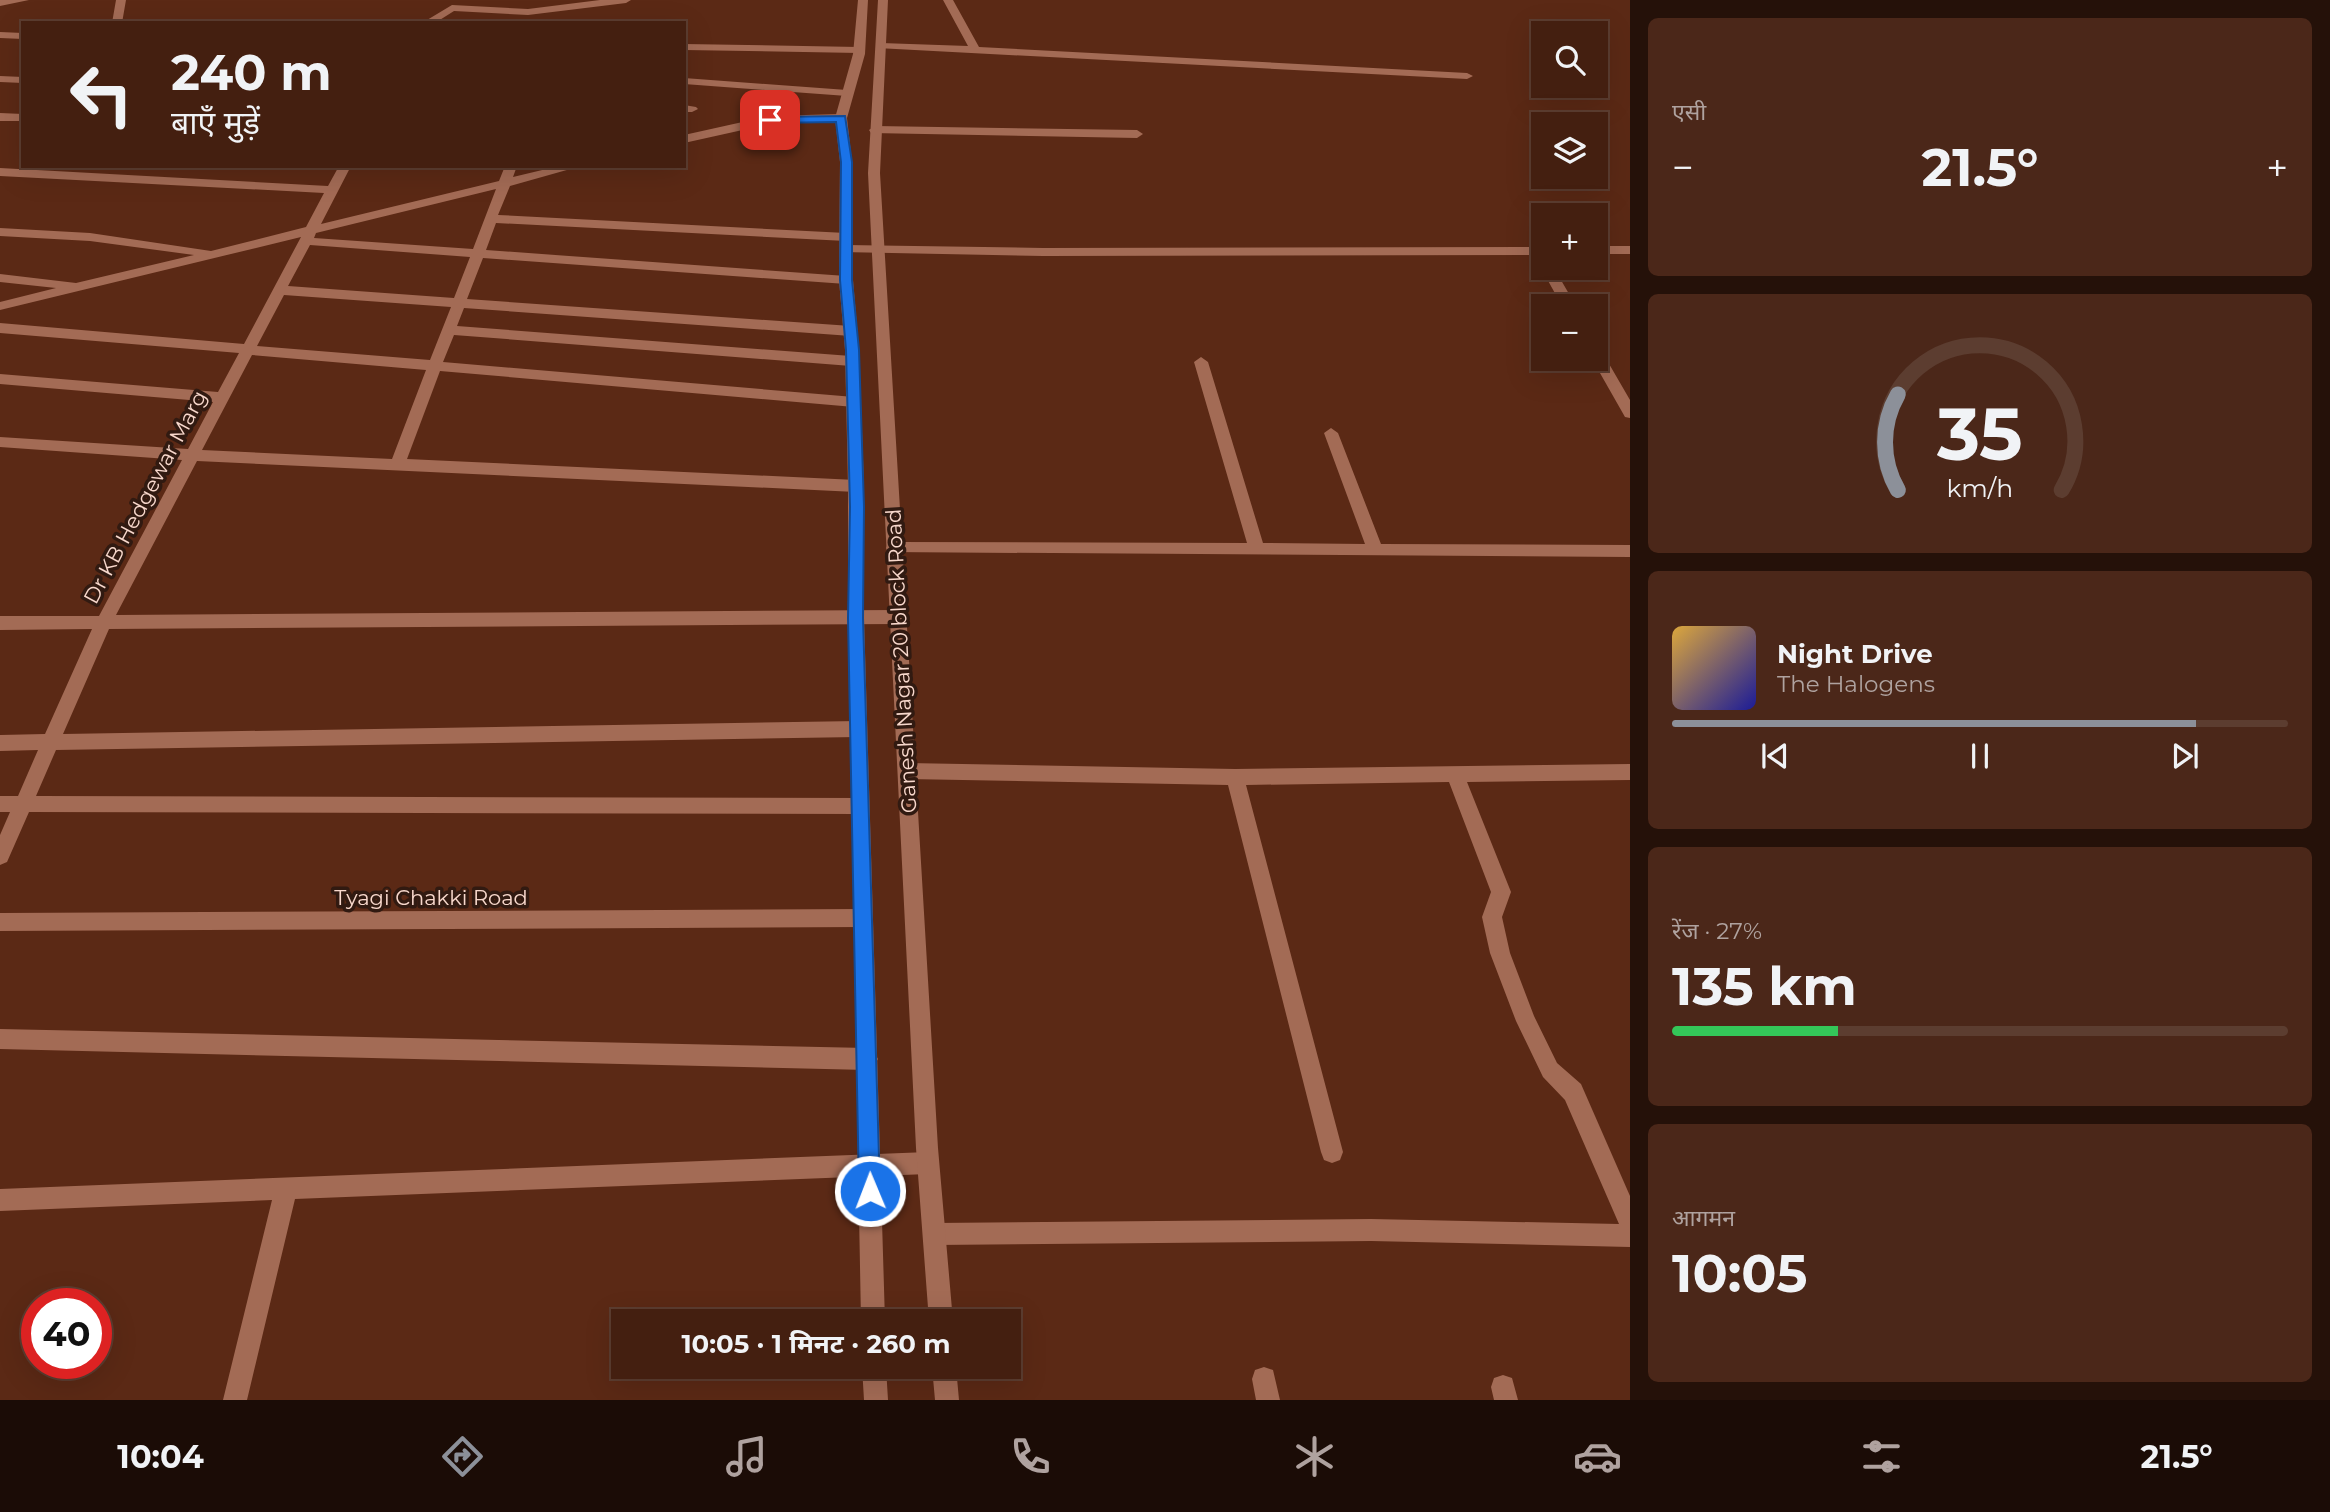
<!DOCTYPE html>
<html lang="hi">
<meta charset="utf-8">
<style>
body{margin:0;font-family:Montserrat,"Noto Sans Devanagari",sans-serif;background:#4b2719;color:#f1f3f6;height:100vh;display:flex;flex-direction:column;font-size:26px;white-space:nowrap}
*{box-sizing:border-box;margin:0}
p{font-size:23px;color:#afa29f}
.icon{flex:none;width:38px;height:38px;fill:none;stroke:currentColor;stroke-width:2;stroke-linecap:round;stroke-linejoin:round}
.map{position:relative;flex:1;overflow:hidden}
.drawer{display:flex;flex-direction:column;gap:18px;padding:18px;background:#251109;width:700px}
.drawer>*{flex:none}
.hud{position:absolute;left:21px;top:21px;width:665px;height:147px;border-radius:0px;box-shadow:0 7px 28px #0002,0 0 0 2px #5c3d30;background:#441f10;color:#f1f3f6;overflow:hidden}
.fabs{position:absolute;left:1531px;top:21px;display:grid;gap:14px}
.fabs a{display:grid;place-items:center;width:77px;height:77px;border-radius:0px;background:#441f10;box-shadow:0 7px 28px #0002,0 0 0 2px #5c3d30;font-size:35px}
.speed{position:absolute;left:21px;top:1288px;display:flex;gap:14px;font-size:35px;font-weight:700;text-align:center}
.speed>*{display:grid;place-content:center;width:91px;height:91px;border-radius:50%;background:#441f10;box-shadow:0 7px 28px #0002,0 0 0 2px #5c3d30;line-height:1}
.speed .limit{border:10px solid #d22;background:#fff;color:#111}
.pin{position:absolute;display:grid;place-items:center;width:60px;height:60px;color:#fff;margin:-30px;border-radius:14px;box-shadow:0 4px 10px #0006}
.me{position:absolute;width:77px;margin:-38px;rotate:359deg;stroke-linejoin:round;filter:drop-shadow(0 0 5px #0008)}
.turn{display:flex;align-items:center;gap:24px;height:147px;padding:0 35px;font-size:32px}
.turn .icon{width:91px;height:91px;stroke-width:2.5}
.turn b{display:block;font-size:49px;line-height:60px}
.big{font-size:52px;font-weight:700;line-height:1.1}
.drawer .widget{flex:1;display:flex;flex-direction:column;justify-content:center;gap:10px;min-width:0;padding:0 24px;border-radius:10px;background:#4b2719}
.drawer .dial{align-items:center;gap:0}
.dial svg{height:182px;overflow:visible;fill:none;stroke:#5c3d30;stroke-width:7;stroke-linecap:round;text-anchor:middle}
.dial text{fill:#f1f3f6;stroke:none}
.song{display:flex;align-items:center;gap:21px}
.cover{width:84px;height:84px;border-radius:10px;background:linear-gradient(135deg,hsl(40 70% 55%),hsl(240 70% 35%))}
.played{height:7px;border-radius:4px;background:linear-gradient(90deg,#8c9099 85%,#5c3d30 85%)}
.keys{display:flex;justify-content:space-around;direction:ltr}
.heat{display:flex;justify-content:space-between;align-items:center;font-size:38px;direction:ltr}
.charge{height:10px;border-radius:5px;background:linear-gradient(90deg,#34c759 27%,#5c3d30 0)}
.trip{position:absolute;left:611px;top:1309px;width:410px;height:70px;border-radius:0px;background:#441f10;box-shadow:0 7px 28px #0002,0 0 0 2px #5c3d30;font-weight:700;line-height:70px;text-align:center}
.menu{display:flex;height:112px;justify-content:space-around;align-items:center;background:#1b0c06;color:#afa29f}
.menu .icon{width:49px;height:49px}
.menu .on{color:#8c9099}
.menu b{font-size:32px;color:#f1f3f6}
main{display:flex;flex:1;min-height:0}
.map>svg:first-child{display:block}
.lines{fill:none;stroke-linecap:round;stroke-linejoin:round}
.minor{fill:#a36b55;fill-rule:evenodd}
.tertiary{fill:#a36b55;fill-rule:evenodd}
.route{fill:#1a73e8;stroke:#114b97;stroke-width:2}
.labels{text-anchor:middle;dominant-baseline:central;stroke-width:7;stroke-linejoin:round;paint-order:stroke}
.street-label{font-size:21px;fill:#f8d8cc;stroke:#311a11}
</style>
<main>
<div class="map">
<svg width="1630" height="1400" viewBox="0 0 1630 1400">
<rect width="100%" height="100%" fill="#5b2915"/>
<g class="lines">
<path class="minor" d="M0,0H29L0,6Z
M116,0H126L122,23H112Z
M600,0H631L626,3L528,15L454,11L435,23H422L452,5L528,9Z
M943,0H953L979,47L1467,73L1473,76L1467,79L877,48V44L881,43L968,46Z
M0,32L23,33V39L0,38Z
M684,44L859,47L865,50L859,53L684,50Z
M0,76L23,77V83L0,82Z
M684,78L847,90L853,93L847,96L684,84Z
M684,105L696,107L698,109L692,112H684Z
M0,113L23,114V121H0Z
M841,114L847,118L845,120L770,124L684,143V135L770,116Z
M875,126L1137,130L1143,134L1137,138L871,133L869,130Z
M339,166H351L321,224L499,181L505,166H517L513,177L559,166H581L510,186L498,215L846,233L852,237L846,241L496,223L486,250L846,276L853,280L846,284L483,258L467,299L851,326L858,331L851,336L464,308L457,326L851,356L858,361L851,366L454,335L443,362L854,397L861,402L854,407L440,371L407,459L856,480L864,486L856,492L197,461L116,615L898,610L904,612L906,617L904,622L898,624L109,629L63,734L858,721L864,724L867,729L864,734L858,737L56,750L36,796L860,798L867,800L869,806L867,812L860,814L29,812L7,862L0,865V835L10,812H0V796H18L38,750L0,751V735L45,734L92,629L0,630V616H99L182,460L0,447V437L188,449L213,402L0,384V374L218,392L239,353L0,333V323L244,344L301,237L0,310V302L56,288L0,282V274L76,283L194,255L90,241L0,236V228L90,233L211,251L306,227L324,193L0,176V168L328,186ZM496,189L473,249L314,238L316,233ZM310,245L470,257L454,298L288,286ZM284,295L451,307L430,360L257,346ZM252,355L426,370L392,459L202,450Z
M846,245L1043,248L1544,247V255L1043,256L841,252L840,249Z
M1596,246H1630V254H1596Z
M1543,265L1544,268H1554L1576,306H1562L1541,268Z
M1596,348L1601,350L1630,400V418L1625,417L1592,359H1596Z
M1201,357L1208,362L1263,543L1365,544L1324,433L1331,428L1338,433L1381,544L1630,545V557L888,552L886,548L888,544L894,542L1247,543L1194,362Z
M907,763L1235,769L1630,764V780L1467,782L1511,892L1502,917L1510,953L1534,1016L1557,1063L1581,1084L1630,1196V1247L1371,1241L934,1245L926,1242L923,1234L926,1226L934,1223L1371,1219L1619,1224L1565,1100L1543,1077L1516,1021L1490,953L1482,917L1491,892L1449,782L1246,785L1343,1152L1340,1160L1332,1163L1324,1160L1321,1152L1228,785L907,779L901,777L898,771L901,765Z
M863,909L870,911L873,918L870,925L863,927L0,931V913Z
M0,1029L867,1048L874,1052L878,1059L874,1066L867,1070L0,1049Z
M928,1152L936,1155L939,1163L936,1171L928,1174L295,1199L247,1400H223L272,1200L0,1211V1189Z
M1264,1367L1273,1370L1280,1400H1256L1252,1379L1255,1370Z
M1503,1375L1512,1378L1518,1400H1494L1491,1387L1494,1378Z"/>
<path class="tertiary" d="M858,0H868L865,54L847,118L852,162L853,280L859,350L864,486V618L885,1321H861L848,618V486L845,350L839,280L840,162L835,118L853,54Z
M878,0H888L880,173L938,1148L953,1321H929L916,1148L868,173Z
M862,1367H886L888,1400H864Z
M932,1367H956L959,1400H935Z"/>
</g>
<path class="route" d="M845,116L852,162V280L859,350L864,507L863,618L880,1191L877,1198L870,1201L862,1198L859,1191L848,618L850,507L846,350L840,280L841,162L836,122L770,123L764,120L770,117Z"/>
<g class="labels">
<g class="street-label">
<text transform="translate(145 497) rotate(-62)">Dr KB Hedgewar Marg</text>
<text transform="translate(901 661) rotate(-93)">Ganesh Nagar 20 block Road</text>
<text x="431" y="897">Tyagi Chakki Road</text>
</g>
</g>
</svg>
<div class="fabs">
<a><svg class="icon" aria-label="search" viewBox="0 0 24 24"><circle cx="10" cy="10" r="6"/><path d="M15 15l6 6"/></svg></a>
<a><svg class="icon" aria-label="layers" viewBox="0 0 24 24"><path d="M12 4l9 5-9 5-9-5zM3 14l9 5 9-5"/></svg></a>
<a>+</a>
<a>−</a>
</div>
<div class="speed"><div class="limit">40</div></div>
<div class="pin" style="left:770px;top:120px;background:#d93025"><svg class="icon" aria-label="arrive" viewBox="0 0 24 24"><path d="M6 21V4h12l-3 4 3 4H6"/></svg></div>
<svg class="me" style="left:870px;top:1191px" viewBox="-20 -20 40 40"><circle r="17" fill="#1a73e8" stroke="#fff" stroke-width="3"/><path d="M0-11L8 9 0 5-8 9z" fill="#fff"/></svg>
<div class="trip">10:05 · 1 मिनट · 260 m</div>
<div class="hud">
<div class="turn"><svg class="icon" aria-label="left" viewBox="0 0 24 24"><path d="M17 20v-9H6M10 6l-5 5 5 5"/></svg><div><b>240 m</b>बाएँ मुड़ें</div></div>
</div>
</div>
<section class="drawer">
<div class="widget"><p>एसी</p>
<div class="heat"><a>−</a><b class="big">21.5°</b><a>+</a></div>
</div>
<div class="widget dial"><svg viewBox="0 0 100 80">
<path d="M14 69A42 42 0 1 1 86 69"/>
<path d="M14 69A42 42 0 0 1 14 27" stroke="#8c9099"/>
<text x="50" y="56" font-size="32" font-weight="700">35</text>
<text x="50" y="72" font-size="11">km/h</text>
</svg></div>
<div class="widget">
<div class="song"><i class="cover"></i><div><b>Night Drive</b><p>The Halogens</p></div></div>
<div class="played"></div>
<div class="keys"><svg class="icon" aria-label="previous" viewBox="0 0 24 24"><path d="M18 5L8 12l10 7zM5 5v14"/></svg><svg class="icon" aria-label="pause" viewBox="0 0 24 24"><path d="M8 5v14M16 5v14"/></svg><svg class="icon" aria-label="next" viewBox="0 0 24 24"><path d="M6 5l10 7-10 7zM19 5v14"/></svg></div>
</div>
<div class="widget"><p>रेंज · 27%</p><b class="big">135 km</b><div class="charge"></div></div>
<div class="widget"><p>आगमन</p><b class="big">10:05</b></div>
</section>
</main>
<nav class="menu">
<b>10:04</b>
<svg class="icon on" aria-label="directions" viewBox="0 0 24 24"><path d="M12 3l9 9-9 9-9-9zM9 14v-3h6M13 9l2 2-2 2"/></svg>
<svg class="icon" aria-label="music" viewBox="0 0 24 24"><path d="M9 18V5l10-2v13"/><circle cx="6" cy="18" r="3"/><circle cx="16" cy="16" r="3"/></svg>
<svg class="icon" aria-label="phone" viewBox="0 0 24 24"><path d="M5 4h4l2 5-3 2q2 4 5 5l2-3 5 2v4C11 20 4 13 5 4z"/></svg>
<svg class="icon" aria-label="climate" viewBox="0 0 24 24"><path d="M12 3v18M4 7l16 10M4 17L20 7"/></svg>
<svg class="icon" aria-label="car" viewBox="0 0 24 24"><path d="M5 17H2v-5l4-1 3-4h7l3 4 3 1v5h-3M9 17h6M6 11h13"/><circle cx="7" cy="17" r="2"/><circle cx="17" cy="17" r="2"/></svg>
<svg class="icon" aria-label="filters" viewBox="0 0 24 24"><path d="M4 7h16M4 17h16"/><circle cx="9" cy="7" r="2"/><circle cx="15" cy="17" r="2"/></svg>
<b>21.5°</b>
</nav>
